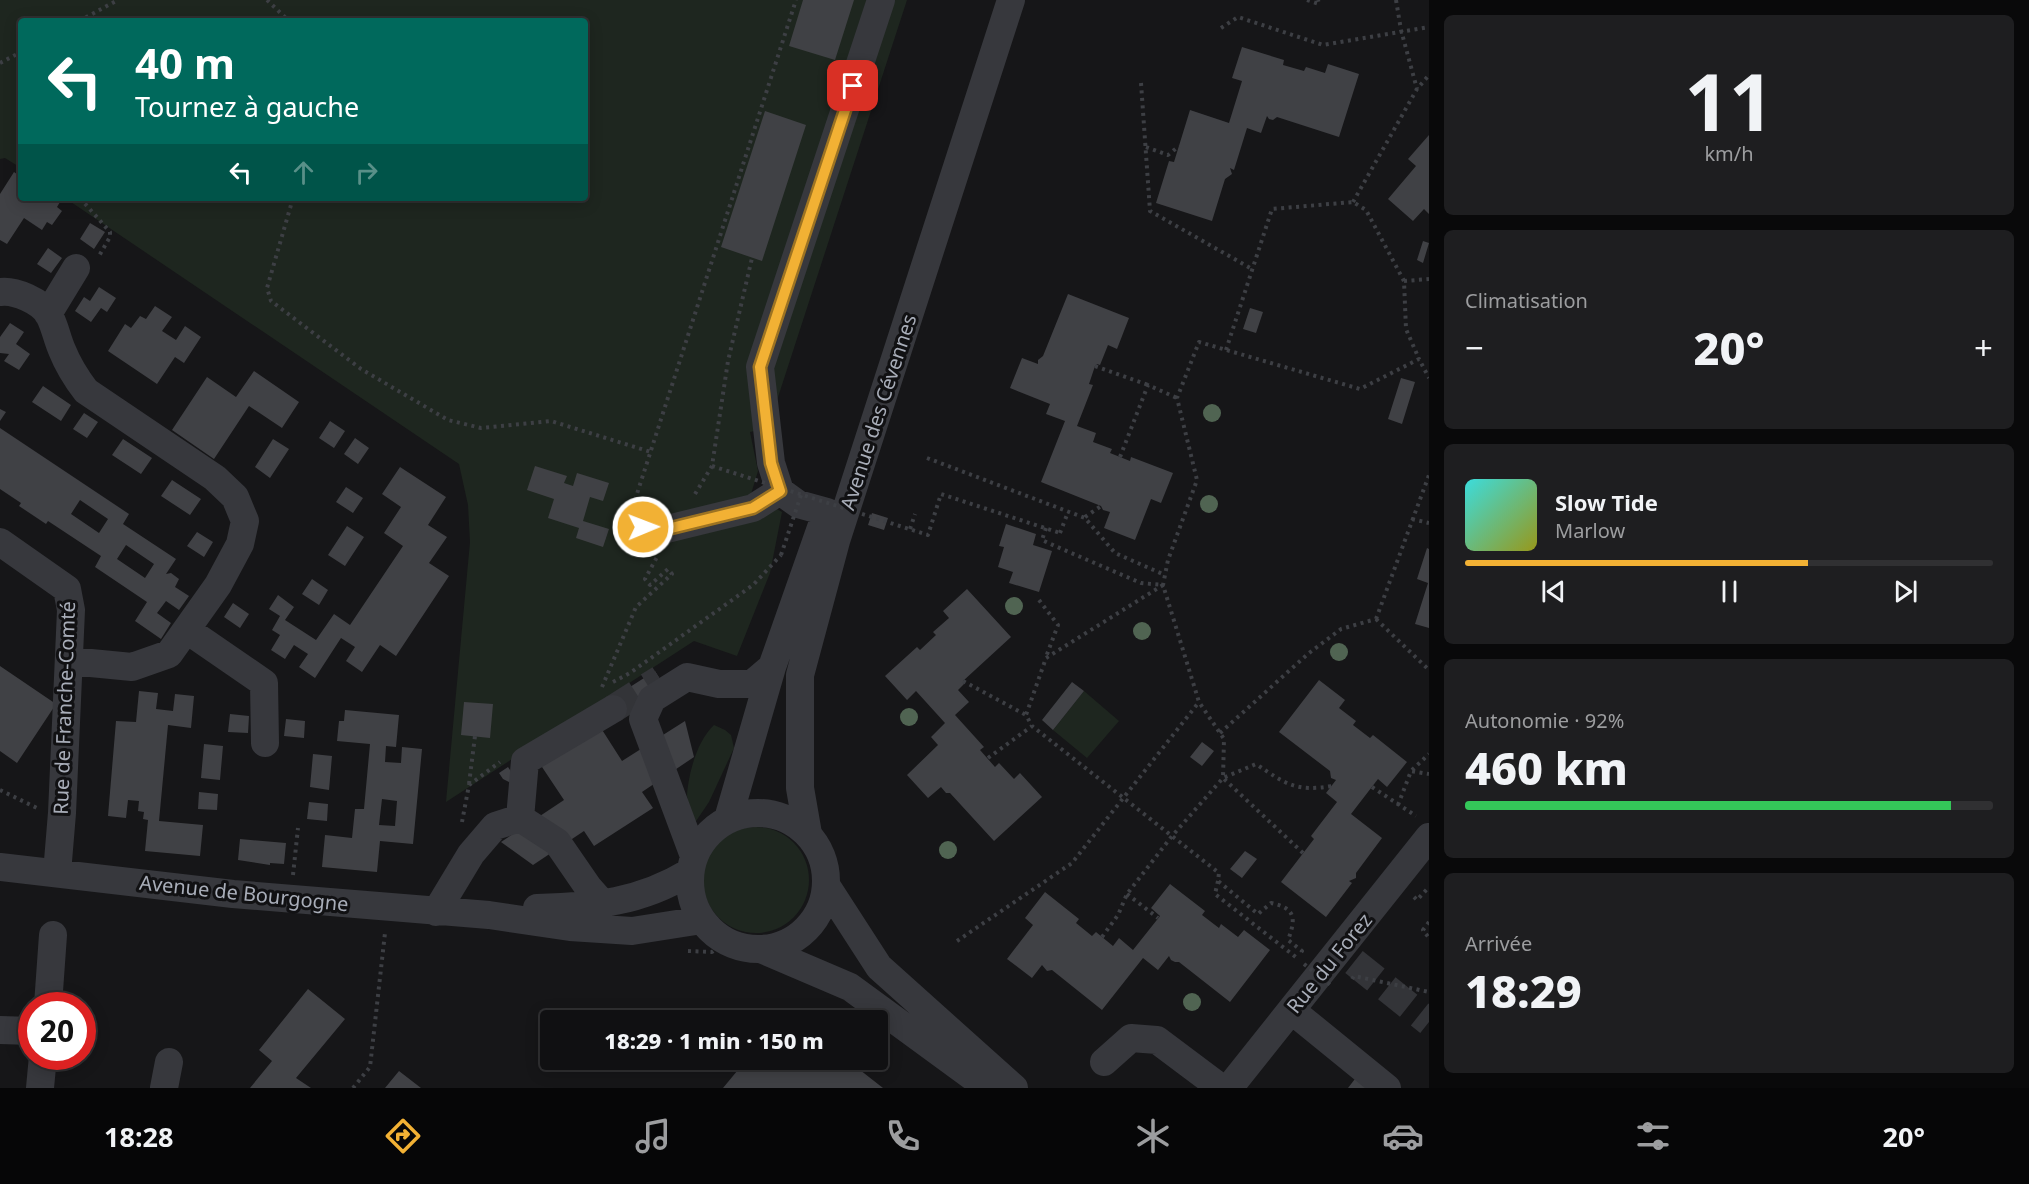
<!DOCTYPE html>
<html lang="fr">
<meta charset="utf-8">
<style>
body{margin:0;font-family:"Noto Sans",sans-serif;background:#1e1e20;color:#f1f3f6;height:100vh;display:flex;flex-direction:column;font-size:22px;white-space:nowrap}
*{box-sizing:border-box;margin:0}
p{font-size:20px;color:#9c9d9f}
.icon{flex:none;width:33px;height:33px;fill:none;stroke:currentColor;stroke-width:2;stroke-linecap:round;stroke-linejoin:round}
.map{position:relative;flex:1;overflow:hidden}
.details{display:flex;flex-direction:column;gap:15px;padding:15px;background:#09090a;width:600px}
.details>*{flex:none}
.hud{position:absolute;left:18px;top:18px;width:570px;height:183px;border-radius:6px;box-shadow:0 3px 15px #0003,0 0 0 2px #303032;background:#00695c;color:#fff;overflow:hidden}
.speed{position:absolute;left:18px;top:992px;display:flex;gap:12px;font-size:30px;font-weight:700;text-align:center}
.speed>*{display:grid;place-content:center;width:78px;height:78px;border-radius:50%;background:#101012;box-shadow:0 3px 15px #0003,0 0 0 2px #303032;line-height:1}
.speed .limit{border:9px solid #d22;background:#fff;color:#111}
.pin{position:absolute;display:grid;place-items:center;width:51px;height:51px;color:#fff;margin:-26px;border-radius:12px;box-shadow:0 3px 9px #0006}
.me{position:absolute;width:66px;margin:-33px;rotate:89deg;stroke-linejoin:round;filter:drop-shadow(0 0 4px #0008)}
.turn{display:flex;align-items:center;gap:21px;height:126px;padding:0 18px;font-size:27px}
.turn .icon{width:78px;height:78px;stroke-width:2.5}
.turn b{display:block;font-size:42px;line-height:51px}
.lanes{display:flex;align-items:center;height:57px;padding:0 18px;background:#0003;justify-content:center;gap:30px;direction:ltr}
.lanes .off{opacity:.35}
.big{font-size:45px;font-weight:800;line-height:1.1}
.details .widget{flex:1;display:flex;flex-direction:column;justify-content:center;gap:9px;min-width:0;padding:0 21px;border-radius:9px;background:#1e1e20}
.details .dial{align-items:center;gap:0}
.dial b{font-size:78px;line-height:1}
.song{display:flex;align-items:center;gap:18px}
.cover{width:72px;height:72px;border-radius:9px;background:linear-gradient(135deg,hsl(180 70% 55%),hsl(60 70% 35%))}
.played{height:6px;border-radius:3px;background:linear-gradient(90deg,#f2b134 65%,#303032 65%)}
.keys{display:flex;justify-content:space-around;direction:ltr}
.heat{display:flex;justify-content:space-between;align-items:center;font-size:33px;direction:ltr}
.charge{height:9px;border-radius:4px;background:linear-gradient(90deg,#34c759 92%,#303032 0)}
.trip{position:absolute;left:540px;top:1010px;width:348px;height:60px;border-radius:6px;background:#101012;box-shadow:0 3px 15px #0003,0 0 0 2px #303032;font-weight:800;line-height:60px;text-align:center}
.menu{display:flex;height:96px;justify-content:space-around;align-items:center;background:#060607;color:#9c9d9f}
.menu .icon{width:42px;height:42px}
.menu .on{color:#f2b134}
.menu b{font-size:27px;color:#f1f3f6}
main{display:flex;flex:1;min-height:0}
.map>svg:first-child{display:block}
.green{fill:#1e261f}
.building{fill:#404145;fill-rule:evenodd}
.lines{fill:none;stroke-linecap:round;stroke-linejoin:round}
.minor-tunnel{stroke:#333438;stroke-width:28;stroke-dasharray:28 14;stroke-linecap:butt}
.path{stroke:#3d3f44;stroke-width:4;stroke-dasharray:3 4.5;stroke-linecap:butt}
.minor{stroke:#37383d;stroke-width:28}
.path-bridge{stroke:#3d3f44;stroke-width:4;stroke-dasharray:3 4.5;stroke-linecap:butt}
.tree{fill:#506452}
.route-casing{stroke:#9d7322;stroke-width:15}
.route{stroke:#f2b134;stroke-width:10}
.labels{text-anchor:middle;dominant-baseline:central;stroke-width:6;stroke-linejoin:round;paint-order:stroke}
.street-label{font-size:20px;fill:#a8adb8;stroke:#111113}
</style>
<main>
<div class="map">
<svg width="1429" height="1088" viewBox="0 0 1429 1088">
<rect width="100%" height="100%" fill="#161618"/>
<path class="green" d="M0,0H907L768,428L750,432L758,471L751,494L782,512L770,573L737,656L694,641L446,802L470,542L468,505L459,464L65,198H585V21H21V168L5,158L0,159Z
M1084,691L1119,721L1087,758L1053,730Z
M714,725L725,730L731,735L734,748L709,802L692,827C690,816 687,805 687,794C689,772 697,741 714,725Z
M703 880a53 53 0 1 1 106 0a53 53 0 1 1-106 0Z"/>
<path class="building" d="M803,0H854L835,60L789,46Z
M1242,47L1284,60L1283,65L1304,71L1306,67L1325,73L1328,64L1359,74L1339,137L1277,117L1273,120L1269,119L1267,116L1261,133L1247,128L1234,170L1230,168L1232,174L1225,179L1212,221L1156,203L1169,161L1174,162L1190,110L1229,123L1242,81L1232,78Z
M765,111L806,125L762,261L721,247Z
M1429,135V214L1424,209L1413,221L1388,199L1416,166L1408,159Z
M14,172L21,177V198H54L60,202L57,207L62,211L52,225L47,222L42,230L24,218L7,244L0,240V194Z
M90,223L105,232L94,249L80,239Z
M1423,241L1429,243L1423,263L1417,260Z
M48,248L62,258L51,273L37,264Z
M99,287L116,298L107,312L101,308L91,322L75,311L84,297L90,301Z
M1068,294L1129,318L1117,349L1108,345L1100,365L1097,364L1095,366L1089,384L1093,385L1077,426L1096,433L1093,442L1112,449L1110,453L1130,461L1131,457L1173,473L1161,503L1151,499L1135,540L1104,528L1110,512L1103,510L1101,506L1041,482L1065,421L1046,414L1050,404L1010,388L1022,358L1038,364V360L1043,356Z
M155,306L172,317L162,331L176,340L185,326L201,337L184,363L175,357L157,384L108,351L125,324L131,328L140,316L146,319Z
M1250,308L1263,312L1256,333L1243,329Z
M10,323L24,332L16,344L30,354L19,370L4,361L9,354L0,353V337Z
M254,371L299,402L282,428L249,406L214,459L172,430L207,377L236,397Z
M1401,378L1415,382L1402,424L1388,419Z
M43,386L71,405L61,421L32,402Z
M0,409L6,412L0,421Z
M84,413L98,422L87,438L73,429Z
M330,421L345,431L334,448L319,438Z
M0,428L129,514L123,524L176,559L166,574L171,573L179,579L175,587L189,596L179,610L166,601L157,613L171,623L161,639L135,621L147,602L95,567L101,556L48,521L46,524L19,506L21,503L0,489ZM80,500L108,519L99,533L71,514ZM126,545L154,564L145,578L117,559Z
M355,438L369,448L358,464L344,454Z
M123,439L152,458L141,474L112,455Z
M273,439L289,449L270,478L255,467Z
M535,466L567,476L564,483L573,486L577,473L609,483L603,501L590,497L583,521L609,529L603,547L576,538L579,528L548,518L554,499L527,490Z
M400,467L446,497L428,525L447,537L429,563L449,576L396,656L380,645L362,672L346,661L355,647L341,638L315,678L299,667L308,654L294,645L285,659L271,650L280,635L272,630L280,616L269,609L278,595L294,607L285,620L316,640L334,614L350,625L403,546L384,533L401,507L382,494Z
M172,480L201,499L190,515L161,496Z
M346,487L363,498L353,513L336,502Z
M872,513L888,518L884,530L868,525Z
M1006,524L1036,534L1033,545L1052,551L1039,592L1009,583L1013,572L998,567L1004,547L999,546Z
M347,526L364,537L345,566L328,555Z
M197,532L213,542L204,557L187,546Z
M1427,548L1429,549V628L1415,624L1428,583L1417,579Z
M312,579L328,590L319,605L302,594Z
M967,589L1011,637L963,681L964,684L958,690L969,702L955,715L984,747L980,750L995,767L999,763L1014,779L1020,773L1042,797L994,841L950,793H946L941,787L928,798L907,775L938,745L931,737L945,723L916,691L907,700L885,676L917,647L920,650L936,635L933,632L949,618L943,611Z
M233,603L249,614L240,628L224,617Z
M0,666L56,704L17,763L0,751Z
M655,671L665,687L619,717L608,701Z
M1319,680L1345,700L1339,708L1356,721L1353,725L1370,738L1373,735L1407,762L1387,787L1378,779L1351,814L1382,838L1356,873V878L1349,881L1352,883L1326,917L1281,882L1314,839L1311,836L1337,802L1326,793L1336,780L1331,778L1330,771L1279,732Z
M1072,682L1084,691L1053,730L1042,720Z
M139,691L158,693L156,709L173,711L175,694L194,696L191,728L168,725L159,821L203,825L200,856L145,851L148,820L143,819L144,812L138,811L139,801L128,800L126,818L108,816L116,721L136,722Z
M464,702L493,704L490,738L461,735Z
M345,710L399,715L396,747L386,746L385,762L401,763L402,747L422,749L413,844L380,841L377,872L322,867L325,835L352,838L355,809H364L370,744L337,741L339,721H344ZM382,799L397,801L395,826L379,825Z
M230,714L249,716L248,733L228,732Z
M286,719L305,721L304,738L284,736Z
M685,721L694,757L642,792L653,808L594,846L584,831L533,865L501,842L564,800L540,764L599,725L622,761Z
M1202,742L1214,751L1202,766L1190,757Z
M204,744L223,746L220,780L201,778Z
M313,754L332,756L329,790L310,787Z
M508,767L516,779L511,783L503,779L499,773Z
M199,792L218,794L217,810L198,809Z
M309,802L328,804L327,821L307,819Z
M240,839L286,843L284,864L270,863V865L238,860Z
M1245,851L1257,859L1242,878L1230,869Z
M1170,884L1205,911L1202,915L1219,928L1221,924L1238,937L1244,930L1270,950L1230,1002L1179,962H1175L1171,960L1169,956L1158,970L1143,958L1102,1010L1052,970L1047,971L1042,965L1032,978L1007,959L1033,925L1025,918L1045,892L1079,919L1076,923L1092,936L1096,932L1113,946L1119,938L1133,950L1160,916L1151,908Z
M308,989L345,1019L296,1078L311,1088H250L272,1061L259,1050Z
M785,1011L797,1020H778Z
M747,1059H846L883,1088H723Z
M399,1071L421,1088H385Z
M1358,1075L1375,1088H1348Z"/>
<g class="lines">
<path class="minor-tunnel" d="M613,709L660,679
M1354,962L1429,1022"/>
<path class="path" d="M267,0L289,21
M1307,0L1319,4L1318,0
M1396,0L1401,30L1417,89
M79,21L118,0
M1221,28L1238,17L1323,45L1429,27
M0,63L21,52
M1141,83L1150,211L1252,269
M1146,147L1168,155L1179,146
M80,198L110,232V237L99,256
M293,198L267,288L271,301L361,369L448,420L481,428L551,421L651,452
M1353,202L1417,89L1429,75
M1404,281L1429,279
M1226,350L1272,209L1353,202L1366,210L1404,281L1406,329L1419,359
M1095,366L1148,385
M1120,457L1148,385L1177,398
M927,458L1085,518L1115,553L1165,575
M695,494L712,466L728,361L752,258
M635,500L796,0
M1085,517L1101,506
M1412,519L1429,523
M1046,528L1042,540L1055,546L1141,583L1163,585L1046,658L1026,715L1032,726L1219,873L1218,881L1258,914L1271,903C1296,908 1296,919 1288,940L1302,951L1299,954
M910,529L915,514
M1060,533L1068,512
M1039,600L1058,625L1046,657
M1376,619L1429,475
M1376,619L1429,670
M963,681L1026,715
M613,682L630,673L753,585L781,555
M602,687L636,607L672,574L668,569L650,585L645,579L657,557
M1220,733L1309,653L1341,629L1376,619
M988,758L1032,726
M1412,770L1429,754
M469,784L475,736
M1372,787L1416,816
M0,790L37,808
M1398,805L1411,771L1429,774
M462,822L469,785L500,762
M1303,853L1223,778L1224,739L1199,702L1163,585L1168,560L1197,480L1177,398L1199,342L1360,389L1419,359L1429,378
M293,875L298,828
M1218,881L1215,894L1297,958
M1127,894L1158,918
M1414,897L1417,900L1429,887
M1429,922L1423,930L1429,938
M1102,937L1118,915L1127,894L1172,836L1223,778L1256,764C1286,784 1295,792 1332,786
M957,941L1072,863L1199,702
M688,951L712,952L726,941
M1352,979L1354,976L1429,992
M353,1088L370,1067L385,933"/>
<path class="minor" d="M0,292C15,290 41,301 49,315C55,326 57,339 62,350C68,365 76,378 86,391L215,478L235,497L245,521L240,544L218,585L169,654L132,667L70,661
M48,314L76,268
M827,512L798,504L780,491L771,463L760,367L881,0
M628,524L659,531L753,508L780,491
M0,542L67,589L71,610L62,813L57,873
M187,630L264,683L265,743
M690 881a68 68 0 1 1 136 0a68 68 0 1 1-136 0Z
M520,818L525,761L613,709
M728,819L772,667L823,522
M808,834L800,788V675L836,541L1011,0
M694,856L643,719L652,699L687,677L719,684H752L772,667
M0,867L233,894L489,915L570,927L632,931L702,920
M826,885L879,967L1014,1088
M537,908C595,906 639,903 690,872
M436,912L471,854L495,826L520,818L557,842L588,887L603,904
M761,949L850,987L988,1088
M48,1005L53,935
M1291,1010L1387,1088
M0,1030L32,1031
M1104,1062L1131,1038L1157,1040L1221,1088
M40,1088L43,1056
M164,1088L169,1062
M1229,1088L1429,837"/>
<path class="path-bridge" d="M712,466L928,535L941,494L1060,533
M781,555L801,495
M1304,964L1333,987"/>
</g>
<g class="tree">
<circle cx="1212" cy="413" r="9"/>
<circle cx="1209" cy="504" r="9"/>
<circle cx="1014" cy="606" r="9"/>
<circle cx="1142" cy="631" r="9"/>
<circle cx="1339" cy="652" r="9"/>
<circle cx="909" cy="717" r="9"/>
<circle cx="948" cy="850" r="9"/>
<circle cx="1192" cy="1002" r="9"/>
</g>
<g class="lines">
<defs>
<path id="route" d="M643,527L659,531L753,508L780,491L771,463L760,367L853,86"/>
</defs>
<use href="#route" class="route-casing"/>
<use href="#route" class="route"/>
</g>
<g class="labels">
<g class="street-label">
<text transform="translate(878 412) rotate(-72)">Avenue des Cévennes</text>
<text transform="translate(64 708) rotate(-88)">Rue de Franche-Comté</text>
<text transform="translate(244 893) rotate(6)">Avenue de Bourgogne</text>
<text transform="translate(1329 963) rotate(-51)">Rue du Forez</text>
</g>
</g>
</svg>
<div class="speed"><div class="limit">20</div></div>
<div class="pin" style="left:853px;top:86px;background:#d93025"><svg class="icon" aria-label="arrive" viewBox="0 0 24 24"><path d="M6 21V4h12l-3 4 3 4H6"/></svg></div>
<svg class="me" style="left:643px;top:527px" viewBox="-20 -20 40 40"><circle r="17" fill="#f2b134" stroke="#fff" stroke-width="3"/><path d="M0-11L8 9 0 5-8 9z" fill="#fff"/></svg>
<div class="trip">18:29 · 1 min · 150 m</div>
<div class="hud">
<div class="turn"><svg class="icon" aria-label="left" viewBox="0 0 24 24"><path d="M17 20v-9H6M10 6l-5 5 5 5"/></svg><div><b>40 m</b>Tournez à gauche</div></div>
<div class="lanes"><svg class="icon" aria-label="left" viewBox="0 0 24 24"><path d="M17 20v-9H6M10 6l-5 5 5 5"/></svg><svg class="icon off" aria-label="ahead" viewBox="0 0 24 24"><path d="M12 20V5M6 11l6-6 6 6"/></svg><svg class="icon off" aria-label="right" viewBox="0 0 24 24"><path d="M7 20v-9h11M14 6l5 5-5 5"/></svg></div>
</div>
</div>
<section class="details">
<div class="widget dial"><b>11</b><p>km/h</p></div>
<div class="widget"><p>Climatisation</p>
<div class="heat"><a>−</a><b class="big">20°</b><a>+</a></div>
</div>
<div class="widget">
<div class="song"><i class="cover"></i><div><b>Slow Tide</b><p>Marlow</p></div></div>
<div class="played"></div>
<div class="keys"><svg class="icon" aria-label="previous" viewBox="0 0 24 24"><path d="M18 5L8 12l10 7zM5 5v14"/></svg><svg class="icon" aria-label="pause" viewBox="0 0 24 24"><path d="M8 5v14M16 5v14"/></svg><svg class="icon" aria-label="next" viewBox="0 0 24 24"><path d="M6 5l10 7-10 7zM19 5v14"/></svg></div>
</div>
<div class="widget"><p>Autonomie · 92%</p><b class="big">460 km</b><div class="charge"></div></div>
<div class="widget"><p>Arrivée</p><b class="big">18:29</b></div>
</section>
</main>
<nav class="menu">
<b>18:28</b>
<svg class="icon on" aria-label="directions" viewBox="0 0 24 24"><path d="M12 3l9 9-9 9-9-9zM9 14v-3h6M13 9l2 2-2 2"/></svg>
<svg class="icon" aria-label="music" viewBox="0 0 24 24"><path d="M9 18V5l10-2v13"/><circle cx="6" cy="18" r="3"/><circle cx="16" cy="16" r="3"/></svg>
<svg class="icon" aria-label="phone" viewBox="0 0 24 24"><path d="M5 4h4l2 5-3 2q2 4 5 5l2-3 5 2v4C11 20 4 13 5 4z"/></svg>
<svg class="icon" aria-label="climate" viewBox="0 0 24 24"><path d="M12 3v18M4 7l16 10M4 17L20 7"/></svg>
<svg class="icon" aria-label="car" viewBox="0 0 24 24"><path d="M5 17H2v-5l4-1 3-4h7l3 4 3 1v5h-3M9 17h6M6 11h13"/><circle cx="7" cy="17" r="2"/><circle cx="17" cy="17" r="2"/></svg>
<svg class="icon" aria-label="filters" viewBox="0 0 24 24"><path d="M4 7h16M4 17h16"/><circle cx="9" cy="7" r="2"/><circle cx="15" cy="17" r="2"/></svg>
<b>20°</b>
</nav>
